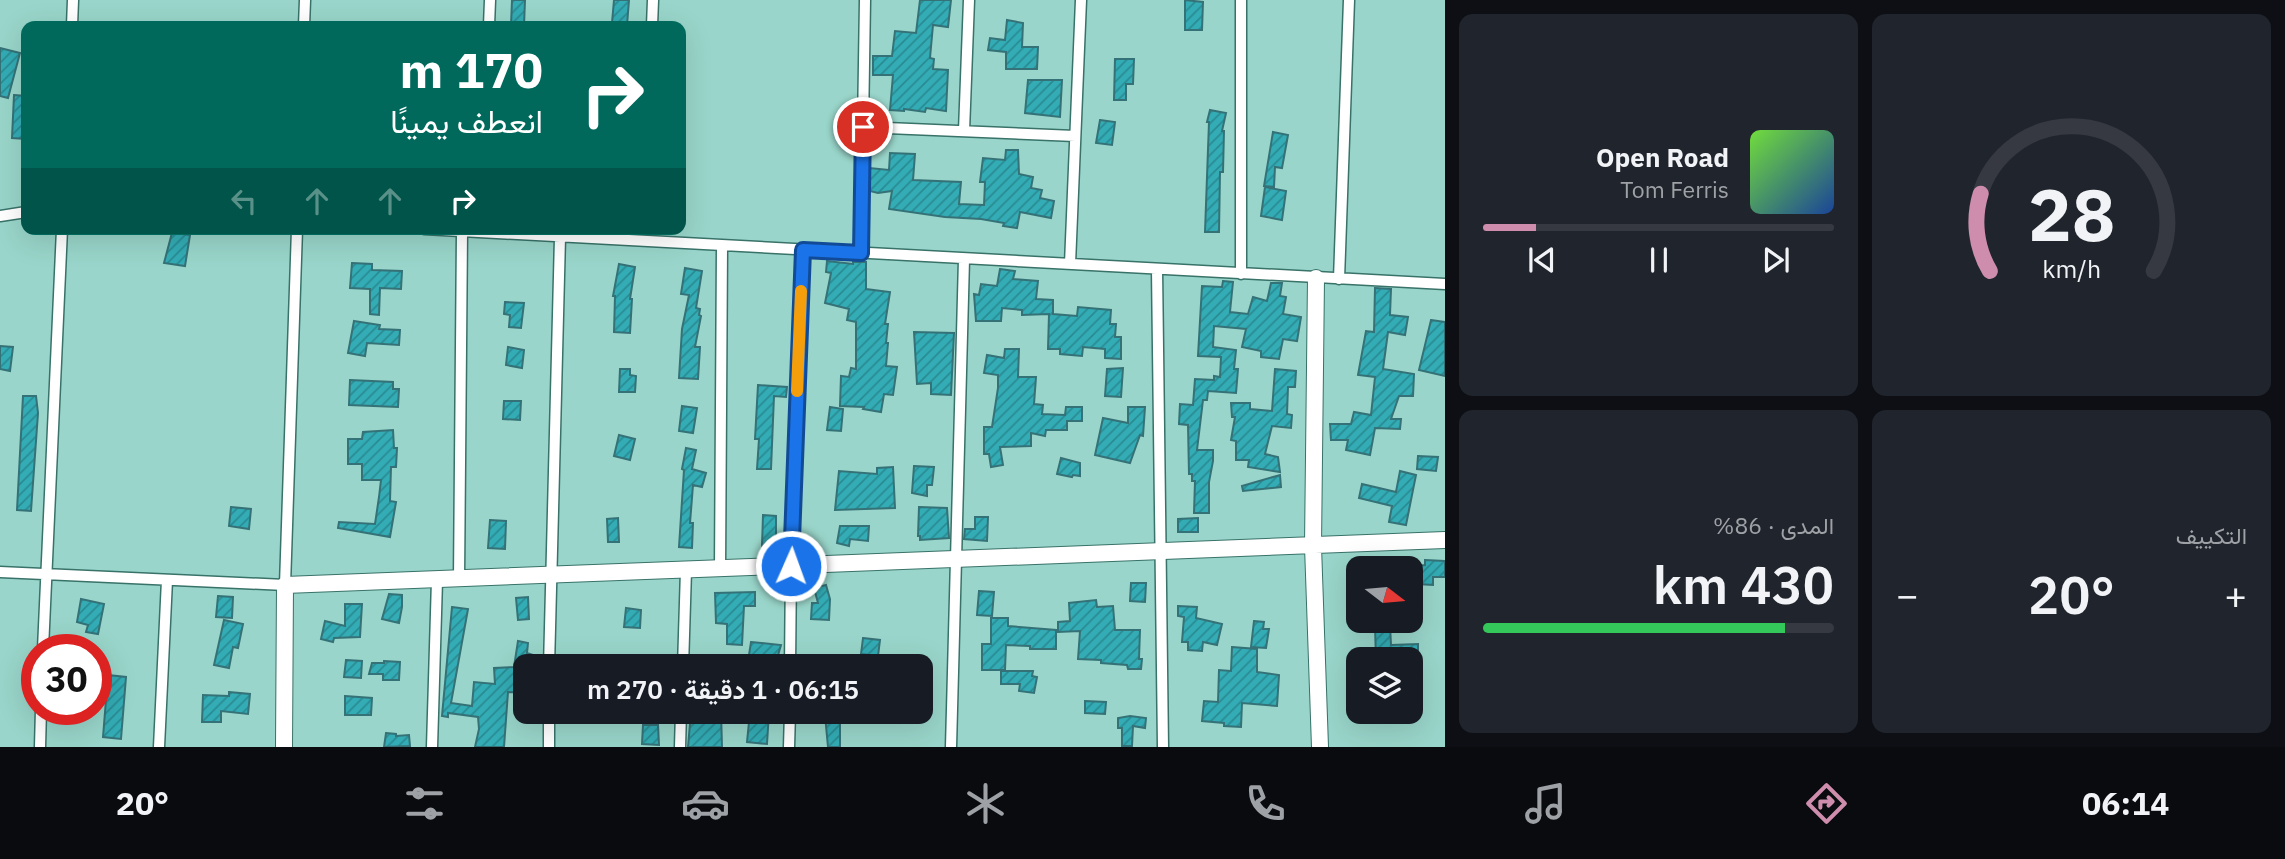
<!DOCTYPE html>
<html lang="ar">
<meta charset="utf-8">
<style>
body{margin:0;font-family:"IBM Plex Sans",Vazirmatn,sans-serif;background:#20242c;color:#f1f3f6;direction:rtl;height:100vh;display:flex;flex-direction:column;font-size:26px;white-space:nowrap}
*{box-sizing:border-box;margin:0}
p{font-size:23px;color:#9ea1a6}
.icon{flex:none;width:38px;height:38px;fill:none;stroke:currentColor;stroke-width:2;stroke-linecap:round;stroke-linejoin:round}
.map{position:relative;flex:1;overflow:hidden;direction:ltr}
.panel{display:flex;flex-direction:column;gap:14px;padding:14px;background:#0d0f14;width:840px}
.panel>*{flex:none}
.hud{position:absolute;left:21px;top:21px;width:665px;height:214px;border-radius:14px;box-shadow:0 7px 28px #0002;direction:rtl;background:#00695c;color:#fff;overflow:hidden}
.needle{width:46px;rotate:106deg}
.tools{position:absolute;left:1346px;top:556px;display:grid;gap:14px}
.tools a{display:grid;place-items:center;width:77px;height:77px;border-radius:14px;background:#171b24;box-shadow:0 7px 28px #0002;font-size:35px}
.speed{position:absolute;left:21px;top:634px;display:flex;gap:14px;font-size:35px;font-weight:700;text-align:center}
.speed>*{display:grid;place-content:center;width:91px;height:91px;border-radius:50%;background:#171b24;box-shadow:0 7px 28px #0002;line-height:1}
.speed .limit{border:10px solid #d22;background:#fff;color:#111}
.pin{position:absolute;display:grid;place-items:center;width:60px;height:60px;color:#fff;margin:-30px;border:4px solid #fff;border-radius:50%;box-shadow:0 2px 7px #0007}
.me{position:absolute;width:77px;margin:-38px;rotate:2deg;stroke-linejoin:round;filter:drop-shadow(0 0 5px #0008)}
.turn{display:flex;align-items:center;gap:24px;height:147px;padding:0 28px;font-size:32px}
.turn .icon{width:91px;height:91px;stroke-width:2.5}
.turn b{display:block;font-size:49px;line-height:60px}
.lanes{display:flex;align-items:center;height:66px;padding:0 28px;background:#0003;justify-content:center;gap:35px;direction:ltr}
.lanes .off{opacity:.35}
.big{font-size:52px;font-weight:600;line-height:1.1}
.panel .card{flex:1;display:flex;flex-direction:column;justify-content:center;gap:10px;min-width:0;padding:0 24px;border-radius:14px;background:#20242c}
.panel .dial{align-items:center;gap:0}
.dial svg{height:182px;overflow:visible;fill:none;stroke:#363941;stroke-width:7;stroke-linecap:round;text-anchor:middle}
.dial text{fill:#f1f3f6;stroke:none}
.song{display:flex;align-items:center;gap:21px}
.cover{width:84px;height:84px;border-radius:10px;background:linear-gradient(135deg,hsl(100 70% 55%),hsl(220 70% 35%))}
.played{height:7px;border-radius:4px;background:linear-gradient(90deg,#ce8dac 15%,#363941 15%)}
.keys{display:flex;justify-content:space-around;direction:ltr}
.heat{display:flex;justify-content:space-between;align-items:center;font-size:38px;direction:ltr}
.charge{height:10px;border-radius:5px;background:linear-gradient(90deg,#34c759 86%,#363941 0)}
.panel .tiles{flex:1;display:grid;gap:14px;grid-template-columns:repeat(2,1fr)}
.trip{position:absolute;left:513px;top:654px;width:420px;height:70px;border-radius:14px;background:#171b24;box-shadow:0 7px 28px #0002;font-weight:600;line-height:70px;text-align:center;direction:rtl}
.tabs{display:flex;height:112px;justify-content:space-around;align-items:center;background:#090b0e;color:#9ea1a6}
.tabs .icon{width:49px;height:49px}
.tabs .selected{color:#ce8dac}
.tabs b{font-size:32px;color:#f1f3f6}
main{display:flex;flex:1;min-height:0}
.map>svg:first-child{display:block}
.building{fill:url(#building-hatch);stroke:#357277;stroke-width:2}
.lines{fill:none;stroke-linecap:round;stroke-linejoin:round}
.street-casing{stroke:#387269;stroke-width:13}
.secondary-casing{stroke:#387269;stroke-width:18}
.street{stroke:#fff;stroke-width:10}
.secondary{stroke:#fff;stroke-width:16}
.route-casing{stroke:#114b97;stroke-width:18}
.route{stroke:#1a73e8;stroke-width:12}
.slow{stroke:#f59e0b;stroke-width:12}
</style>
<main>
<section class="panel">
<div class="tiles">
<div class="card dial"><svg viewBox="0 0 100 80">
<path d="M14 69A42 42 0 1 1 86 69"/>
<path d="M14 69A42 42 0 0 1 10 35" stroke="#ce8dac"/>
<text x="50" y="56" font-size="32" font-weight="700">28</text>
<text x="50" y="72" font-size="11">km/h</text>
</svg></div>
<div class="card">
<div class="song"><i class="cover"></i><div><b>Open Road</b><p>Tom Ferris</p></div></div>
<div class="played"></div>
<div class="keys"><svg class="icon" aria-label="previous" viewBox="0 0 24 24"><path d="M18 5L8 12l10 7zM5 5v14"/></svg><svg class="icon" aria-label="pause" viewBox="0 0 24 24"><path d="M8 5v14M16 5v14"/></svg><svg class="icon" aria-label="next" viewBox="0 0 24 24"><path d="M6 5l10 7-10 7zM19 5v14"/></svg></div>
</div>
<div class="card"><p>التكييف</p>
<div class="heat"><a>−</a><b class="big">20°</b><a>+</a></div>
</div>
<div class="card"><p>المدى · 86%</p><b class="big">430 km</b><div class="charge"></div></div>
</div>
</section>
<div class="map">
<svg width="1445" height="747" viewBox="0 0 1445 747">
<defs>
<pattern id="building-hatch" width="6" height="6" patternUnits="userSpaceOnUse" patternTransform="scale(1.75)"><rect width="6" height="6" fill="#33acb5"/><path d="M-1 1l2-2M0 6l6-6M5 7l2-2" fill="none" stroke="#298b92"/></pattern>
</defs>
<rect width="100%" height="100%" fill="#99d5ca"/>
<path class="building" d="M512,0H525L524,26H511Z
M614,0H629L627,25L612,23Z
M920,0H951L948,27L933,25L930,58L934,59L933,69L948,70L946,111L926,108L925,112L904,109V111L890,110L893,75H873V56H892L895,31L916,33Z
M1185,0L1203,2L1202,30H1185Z
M1007,20L1023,23L1022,47H1038L1037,69H1006V52L988,50L990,38L1005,40Z
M0,48L20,53L8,98L0,96Z
M1115,59H1134L1133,84H1126V100H1114Z
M1028,80H1062L1060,117L1025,113Z
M14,95L26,96V139L12,138Z
M1210,110L1226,113L1222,131H1224L1223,172H1220L1219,232H1205L1209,122H1207Z
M1100,120L1115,122L1112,145L1096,143Z
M1273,132L1288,135L1282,168L1275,167L1274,187L1264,186Z
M1006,150H1018L1019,174L1033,177L1031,188L1042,190L1040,198L1054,201L1051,218L1020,212L1017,228L1003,226L1004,223L981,219L945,217L889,209L892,191L878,193L870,191V168L889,170L890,153L915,154L913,180L961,182L959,204L984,205L985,182H980L983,158L1005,160Z
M1265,187L1286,191L1282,220L1261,216Z
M173,229L183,231L182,234L190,235L185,266L164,263Z
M827,261L853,264V262H866V289L890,292L885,324H888L886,343H888L886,366L897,367L893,395L884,394L881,412L863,409L864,407L840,406L841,376L849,377L851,368L856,369V322L847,320L849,309L825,303L831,273L826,272Z
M352,263L372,264V270L402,271L401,289L380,288L379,315L370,314V289L350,288Z
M619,264L635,267L630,299H632L630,333L614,332L615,296H613Z
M685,268L702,271L696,308L700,309L699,315L701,316L695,347H700L698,379L679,378L682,329L689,295L681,294Z
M1000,269L1015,271L1013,279L1038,281L1036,299L1053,300V314L1077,316L1078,307L1111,310L1110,324H1116L1115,337H1121V359L1105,358V349L1083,347L1082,356L1060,354V349H1048L1049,314L1022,315V310L1002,308L1001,321H976L974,294L979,295L981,284L997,286Z
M1223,281L1233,282L1230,312L1248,314L1253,297L1267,301L1271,283H1282L1280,296L1286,297L1283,314L1301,317L1297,341L1283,339L1279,359L1261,357V351L1242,347L1246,329L1214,326L1213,347L1236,350L1234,369H1238L1236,393L1208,391L1207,400H1203L1197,450H1213V461L1209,482V513H1194L1195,481H1192V474H1189L1188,425L1179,424L1180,404L1193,405L1195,379L1214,380V376L1220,377L1221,357L1198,356L1202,286L1222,287Z
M1375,288L1391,289L1390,315L1408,317L1405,335L1388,332L1383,369L1414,374L1413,396H1399L1391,419H1401L1400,429L1375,428L1370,455L1346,450L1348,440H1331L1330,424H1351L1354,412L1371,415L1375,377L1358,375L1366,331L1374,332Z
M505,302L524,303L521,328L509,327L510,315L504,314Z
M1431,320L1445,322V376L1419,370Z
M354,321L380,325L379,329L400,330L399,345L367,343L365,356L348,353Z
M914,332L954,333L951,395L931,394V383L917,384Z
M0,346L13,347L10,371L0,369Z
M508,347L524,350L522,368L506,365Z
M1005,349H1019L1018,377H1036L1034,404L1043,405L1042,414L1065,415L1066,407H1082V421H1067V430H1046L1045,436L1031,433V446L1000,447L1003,465L991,467L989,454H984V427H992L998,388V375L984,373L987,355L1004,358Z
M1123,368L1121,397L1105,396L1107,369Z
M620,369H630V375L636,376L635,392H619Z
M1275,369L1296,371L1295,387H1288L1287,414L1292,415L1291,428L1272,426L1265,454L1278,457L1280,472L1248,467L1249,460H1236V441L1231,440L1235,417H1232L1231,403H1250V409L1272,411Z
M350,380L393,382V389H399L398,407L349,405Z
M758,385L787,387L786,397L774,396L771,469H757L759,439H755Z
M23,396H36L38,413L31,511L17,510Z
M504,401H521L520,420L503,419Z
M682,406L697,408L693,433L679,431Z
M830,407L843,409L841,431L827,430Z
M1128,407H1145L1143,436L1140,435L1130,463L1095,455L1103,418L1128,423Z
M393,430L394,448H397L396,467H391L390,501L396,502L390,537L338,528L339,522L375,524L379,497L381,480H362V464H348V439H362L363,432Z
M619,435L635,439L630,460L614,456Z
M686,448L696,450L692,469L706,473L702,487L693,485L690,523H693L692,548L679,547L684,470L682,469Z
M1418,456L1438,457L1436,471L1417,469Z
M1061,458L1080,463V476L1073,475L1072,477L1057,474Z
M914,466L934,467L932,485H927V496L912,493Z
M893,467L895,508L835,510L839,471L877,474V468Z
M1400,471L1416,475L1406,525L1389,522L1392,506L1359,498L1362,484L1396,492Z
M1280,475L1281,487L1243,491L1242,486Z
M231,507L251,509L249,529L229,526Z
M919,507L947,508L949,538L920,540V536H918Z
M763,515L776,516V546H762Z
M975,517H988L987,541L964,539L965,529H975Z
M618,518L619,542H608L607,519Z
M1198,518V532H1178V519Z
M490,520L506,521L505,549L488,548Z
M840,526H869L868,541L850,539L849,546L837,543Z
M1425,560L1445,561V577H1433V585L1417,584L1416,566L1425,565Z
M1131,583H1146L1145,602L1130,601Z
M826,585L830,599L829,620L811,619L812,603H818L814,588Z
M979,591L994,592L992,616L977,615Z
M755,592V606H744L742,645L727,644V624L716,623L715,593Z
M389,594L402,595V607L399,623L382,619Z
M218,596L233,597L232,618L216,617Z
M528,597L529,619L518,620L516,598Z
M81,599L104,604L98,634L86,632L88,625L77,622Z
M1096,600L1097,607L1113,606L1115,630H1140L1139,659H1142L1141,669H1128L1127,665L1101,663V660L1078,659L1080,631L1058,632V622L1070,621L1069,603Z
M345,604H362L360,637L334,638L333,642L321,639L325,621L345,626Z
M1178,606L1197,607L1196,618L1222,624L1217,645L1203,642L1202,651L1188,650V642H1182L1184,617L1178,616Z
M452,607L468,609L451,703L472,706L474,682L495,684L494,668L514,667L518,641L528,643L527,653L533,655L532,666L525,665V693L508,692L504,747H475L479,729L478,717L448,713V717L442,716Z
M626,608L641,610L640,628L624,627Z
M991,618H1008V626L1056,630V649H1030V646L1006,645L1005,670H982V644H991Z
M224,620L243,624L238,648L233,647L229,668L214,665Z
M1254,621L1264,622L1263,629H1269L1266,648L1251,647Z
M1390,625L1391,645L1418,644V660H1376L1375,626Z
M863,638L880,640L878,656L861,654Z
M751,642L781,645L776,662L749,655Z
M1232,647L1257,649V672L1279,675L1277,706L1242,703L1241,727L1224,726V723L1202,721L1204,701L1218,702L1219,670L1231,671Z
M346,660L362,661L361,678L344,677Z
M384,661L400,662L399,680H383V674H369L372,663H384Z
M1001,671H1033L1032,676L1037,677L1034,693L1019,691L1020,684H1001Z
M108,675L126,677L121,739L103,737Z
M229,692L250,694L248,714L221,711V722H202L203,695L229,696Z
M345,696L372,698L371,715H345Z
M1085,701L1106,702L1105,714L1085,713Z
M691,712H721L722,747H688Z
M750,712H769L767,744L747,742Z
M825,715H840V747H828Z
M1130,716L1146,718L1145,728L1133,726L1132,746H1122V728H1118V718Z
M643,725H658L659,745L642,744Z
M386,733L396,734V736L409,735L410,746L384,747Z"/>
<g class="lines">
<defs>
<path id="street" d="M1241,0V274
M72,26L73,0
M304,26L305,0
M489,26L490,0
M652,26L653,0
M863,127L1075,136
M964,131L969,0
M0,216L26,212
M424,229L1445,284
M861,253L865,0
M1070,264L1081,0
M1157,269L1163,747
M1339,279L1349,0
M720,569L722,246
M0,572L285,585L297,229
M459,579L462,231
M43,649L62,229
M549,667L560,237
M683,667L686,570
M790,667L791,566L803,250
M40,747L41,709
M159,747L167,580
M432,747L437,580
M549,747V712
M680,747L681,712
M789,747L790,712
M951,747L964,259"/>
<path id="secondary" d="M1316,278L1313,546L1320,747
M284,747L285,585L1445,540"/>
</defs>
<use href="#street" class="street-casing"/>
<use href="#secondary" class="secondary-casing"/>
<use href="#street" class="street"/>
<use href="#secondary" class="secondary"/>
</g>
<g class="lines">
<defs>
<path id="route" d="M791,566L803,250L861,253L863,127"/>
</defs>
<use href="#route" class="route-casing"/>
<use href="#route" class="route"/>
<path class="slow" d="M797,391L801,291"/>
</g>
</svg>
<div class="tools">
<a><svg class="needle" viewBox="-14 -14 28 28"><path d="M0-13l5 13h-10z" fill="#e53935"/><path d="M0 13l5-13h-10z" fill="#9ea1a6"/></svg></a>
<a><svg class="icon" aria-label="layers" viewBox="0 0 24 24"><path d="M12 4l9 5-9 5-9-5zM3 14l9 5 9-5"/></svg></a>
</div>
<div class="speed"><div class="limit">30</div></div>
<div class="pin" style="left:863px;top:127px;background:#d93025"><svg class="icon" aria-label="arrive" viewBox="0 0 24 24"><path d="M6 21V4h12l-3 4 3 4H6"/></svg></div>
<svg class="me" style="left:791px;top:566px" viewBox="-20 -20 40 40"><circle r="17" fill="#1a73e8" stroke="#fff" stroke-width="3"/><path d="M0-11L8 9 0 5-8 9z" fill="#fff"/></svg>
<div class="trip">06:15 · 1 دقيقة · 270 m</div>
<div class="hud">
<div class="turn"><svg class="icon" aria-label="right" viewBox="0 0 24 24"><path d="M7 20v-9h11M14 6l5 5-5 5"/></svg><div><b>170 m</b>انعطف يمينًا</div></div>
<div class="lanes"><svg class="icon off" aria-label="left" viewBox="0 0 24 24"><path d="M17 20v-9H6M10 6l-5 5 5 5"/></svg><svg class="icon off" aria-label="ahead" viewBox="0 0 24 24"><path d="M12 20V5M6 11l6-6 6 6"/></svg><svg class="icon off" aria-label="ahead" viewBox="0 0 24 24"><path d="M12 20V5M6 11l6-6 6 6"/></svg><svg class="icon" aria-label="right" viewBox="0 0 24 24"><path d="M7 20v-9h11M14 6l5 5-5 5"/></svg></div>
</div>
</div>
</main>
<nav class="tabs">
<b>06:14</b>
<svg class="icon selected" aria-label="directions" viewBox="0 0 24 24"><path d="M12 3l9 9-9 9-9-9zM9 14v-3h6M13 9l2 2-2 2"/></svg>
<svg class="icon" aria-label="music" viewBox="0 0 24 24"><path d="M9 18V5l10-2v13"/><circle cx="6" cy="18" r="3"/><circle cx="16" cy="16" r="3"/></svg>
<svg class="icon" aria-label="phone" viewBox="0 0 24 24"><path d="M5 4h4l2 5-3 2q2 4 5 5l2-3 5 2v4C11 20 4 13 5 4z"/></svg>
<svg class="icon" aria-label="climate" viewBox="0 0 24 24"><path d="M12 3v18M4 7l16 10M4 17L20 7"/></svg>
<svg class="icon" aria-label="car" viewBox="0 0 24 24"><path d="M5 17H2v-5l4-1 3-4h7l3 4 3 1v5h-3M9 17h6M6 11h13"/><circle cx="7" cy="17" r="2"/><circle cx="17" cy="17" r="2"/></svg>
<svg class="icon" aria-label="filters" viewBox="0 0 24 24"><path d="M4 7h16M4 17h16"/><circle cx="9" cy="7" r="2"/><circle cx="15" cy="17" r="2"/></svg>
<b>20°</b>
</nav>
